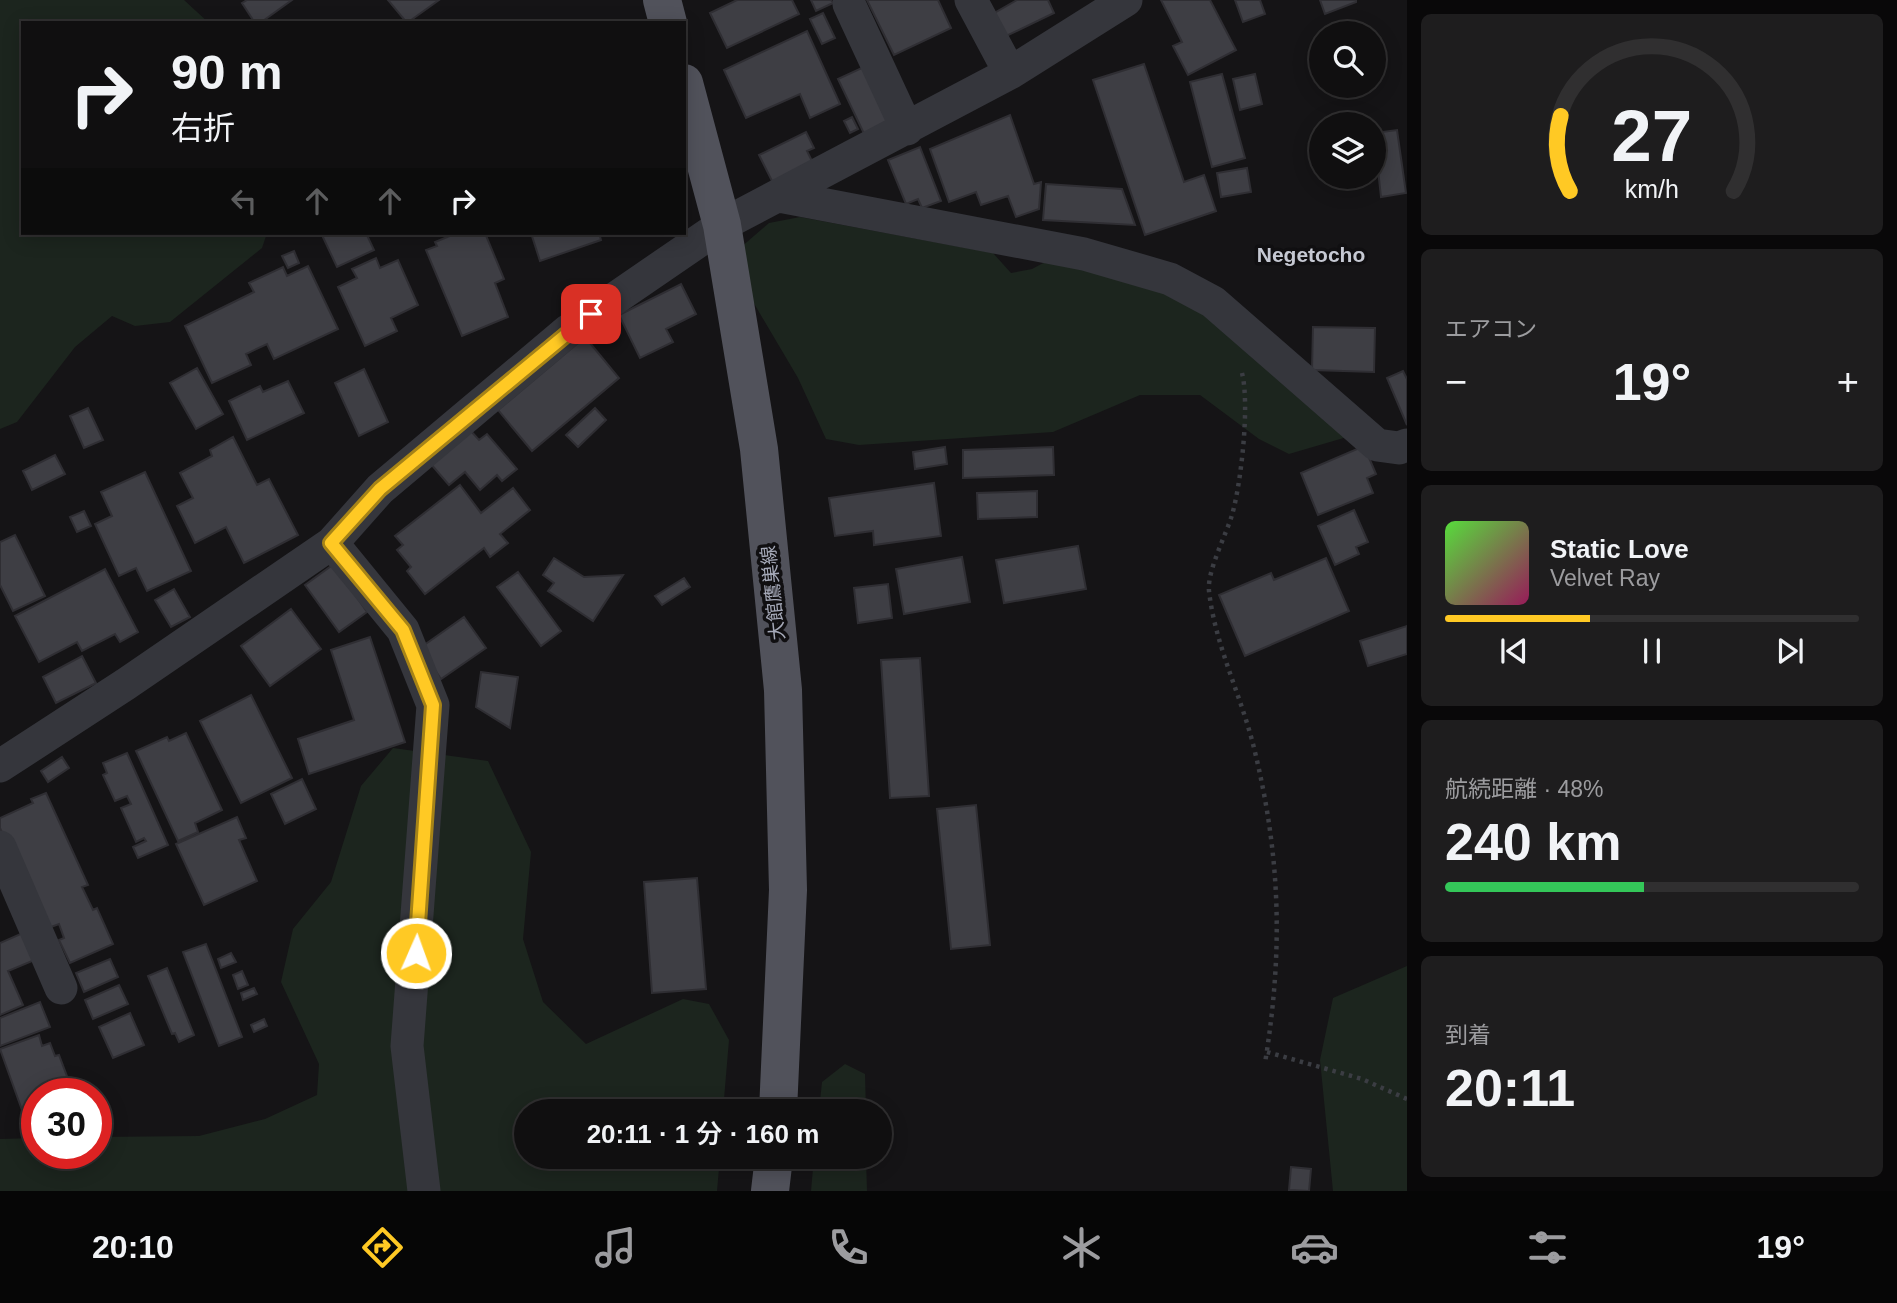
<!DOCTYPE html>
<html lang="ja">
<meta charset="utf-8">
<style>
body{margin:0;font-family:Helvetica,"Noto Sans JP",sans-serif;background:#1e1d1e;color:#f1f3f6;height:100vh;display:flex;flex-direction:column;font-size:26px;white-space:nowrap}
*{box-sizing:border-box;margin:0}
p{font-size:23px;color:#9c9c9f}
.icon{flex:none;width:38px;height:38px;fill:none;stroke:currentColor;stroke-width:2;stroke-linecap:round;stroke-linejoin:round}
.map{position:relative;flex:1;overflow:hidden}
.drawer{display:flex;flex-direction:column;gap:14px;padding:14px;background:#090809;width:490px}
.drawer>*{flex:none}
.guide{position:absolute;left:21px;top:21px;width:665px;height:214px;border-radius:0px;box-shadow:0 4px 18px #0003,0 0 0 2px #302f30;background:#100f10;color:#f1f3f6;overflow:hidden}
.fabs{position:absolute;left:1309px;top:21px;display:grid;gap:14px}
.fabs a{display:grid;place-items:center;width:77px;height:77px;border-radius:50%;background:#100f10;box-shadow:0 4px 18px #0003,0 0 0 2px #302f30;font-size:35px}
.speed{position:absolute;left:21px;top:1078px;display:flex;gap:14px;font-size:35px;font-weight:700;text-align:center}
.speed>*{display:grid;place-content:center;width:91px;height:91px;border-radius:50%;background:#100f10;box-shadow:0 4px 18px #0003,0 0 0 2px #302f30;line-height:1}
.speed .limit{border:10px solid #d22;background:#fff;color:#111}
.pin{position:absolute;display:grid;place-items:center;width:60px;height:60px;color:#fff;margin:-30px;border-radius:14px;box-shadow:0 4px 10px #0006}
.me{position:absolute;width:77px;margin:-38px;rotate:2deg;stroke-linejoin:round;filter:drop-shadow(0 0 5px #0008)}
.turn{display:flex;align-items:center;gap:24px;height:147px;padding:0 35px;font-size:32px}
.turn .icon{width:91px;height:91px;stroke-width:2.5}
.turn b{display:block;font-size:49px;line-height:60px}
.lanes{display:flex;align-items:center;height:66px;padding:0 35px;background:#0003;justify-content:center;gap:35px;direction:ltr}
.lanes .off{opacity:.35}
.big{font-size:52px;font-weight:600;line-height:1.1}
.drawer .widget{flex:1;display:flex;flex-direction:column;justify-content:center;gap:10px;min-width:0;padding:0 24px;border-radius:10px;background:#1e1d1e}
.drawer .dial{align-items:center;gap:0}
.dial svg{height:182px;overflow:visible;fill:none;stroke:#302f30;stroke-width:7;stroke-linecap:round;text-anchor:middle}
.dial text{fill:#f1f3f6;stroke:none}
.song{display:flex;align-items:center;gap:21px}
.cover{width:84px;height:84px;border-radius:10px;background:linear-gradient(135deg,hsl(110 70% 55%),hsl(330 70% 35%))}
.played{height:7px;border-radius:4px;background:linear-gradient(90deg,#ffc924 35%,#302f30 35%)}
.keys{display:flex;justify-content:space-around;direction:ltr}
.heat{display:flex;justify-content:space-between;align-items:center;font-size:38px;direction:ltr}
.charge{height:10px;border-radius:5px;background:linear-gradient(90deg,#34c759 48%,#302f30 0)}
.trip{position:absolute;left:514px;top:1099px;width:378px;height:70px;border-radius:35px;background:#100f10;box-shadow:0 4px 18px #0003,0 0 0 2px #302f30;font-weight:600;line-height:70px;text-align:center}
.dock{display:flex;height:112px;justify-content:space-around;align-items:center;background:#060606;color:#9c9c9f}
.dock .icon{width:49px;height:49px}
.dock .active{color:#ffc924}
.dock b{font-size:32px;color:#f1f3f6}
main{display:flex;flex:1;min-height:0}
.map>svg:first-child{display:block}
.green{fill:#1c251e}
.building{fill:#3e3e44;stroke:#2f2e33;stroke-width:2}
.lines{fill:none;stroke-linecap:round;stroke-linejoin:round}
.path{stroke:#3b3d43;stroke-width:4.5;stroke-dasharray:3.5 5;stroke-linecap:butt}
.minor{stroke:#35363c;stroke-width:33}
.major{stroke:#51525b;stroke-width:38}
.route-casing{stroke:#a68317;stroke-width:18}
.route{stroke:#ffc924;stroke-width:12}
.labels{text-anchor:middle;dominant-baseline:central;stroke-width:7;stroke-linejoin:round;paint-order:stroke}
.street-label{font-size:19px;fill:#a5a9b8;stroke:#100f11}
.neighbourhood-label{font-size:21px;font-weight:bold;fill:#c6c9d3;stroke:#100f11}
</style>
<main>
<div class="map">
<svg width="1407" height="1191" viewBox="0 0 1407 1191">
<rect width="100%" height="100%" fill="#151416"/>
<path class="green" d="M0,0H184L209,23H23V233H267L262,248L170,322L135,326L112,316L75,347L17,422L0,429Z
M800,217L993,253L1011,273L1032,269L1049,260L1165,285L1212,312L1347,437L1289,454L1259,439L1200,395H1140L1053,432L859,445L826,439L798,378L749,295L740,248L769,223Z
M393,748L488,761L531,852L523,939L543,1002L586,1044L683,999L709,1004L729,1040L723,1111H527V1157H720L717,1191H0V1139L37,1138V1153H96V1137L199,1136L265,1119L317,1095L319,1064L281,982L293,929L331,882L361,786Z
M1407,966V1191H1333L1320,1060L1333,998Z
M845,1064L865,1074L866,1111H819L822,1082Z
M814,1157H866L867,1191H811Z"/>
<path class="building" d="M247,0H292L260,23H255L242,3Z
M388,0H439L407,23Z
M737,0H792L799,14L727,48L710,13Z
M811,0H831L833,3L816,11Z
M867,0H938L951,28L894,55Z
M1017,0H1048L1054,13L1002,38L991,15Z
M1161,0H1210L1236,50L1188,75L1173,46L1182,42Z
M1235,0H1260L1265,14L1243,22Z
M1320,0H1356V2L1325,14Z
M823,13L835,38L822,44L810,19Z
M807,31L840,104L810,118L800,94L746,118L724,70Z
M1144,64L1184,182L1204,175L1216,211L1145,235L1093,80Z
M866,66L895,127L867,140L838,79Z
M1222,74L1245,158L1212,167L1190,82Z
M1255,74L1262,104L1240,110L1233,79Z
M1010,115L1034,184L1041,182L1039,209L1016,217L1008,196L981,205L976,192L949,202L930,149Z
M852,117L858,129L850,133L844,121Z
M1397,130L1406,193L1381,197L1374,133Z
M806,132L814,148L807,151L817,171L777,191L759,155Z
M920,147L941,201L922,208L918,199L906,204L888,160Z
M1247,168L1251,192L1221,197L1217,173Z
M1046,184L1122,189L1135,225L1043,220Z
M321,233H366L374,250L337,267Z
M457,233H485L504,279L495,283L508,317L462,336L426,250L437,246L435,242Z
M531,233H599L601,240L540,261Z
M294,251L299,263L288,268L282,256Z
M376,258L380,268L398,260L418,305L391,318L397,331L365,346L338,287L357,278L352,269Z
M308,266L338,329L274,359L267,344L246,354L251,365L212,383L185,326L254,292L249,283L283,267L287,276Z
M681,284L696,314L666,329L673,342L640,358L619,315Z
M1313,327L1375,328L1374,372L1312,370Z
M585,337L619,378L532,451L498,410Z
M197,368L223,414L196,429L170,383Z
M364,369L388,422L359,436L335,383Z
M1403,371L1407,379V425L1387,378Z
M288,381L304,413L247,440L229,401L260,386L263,392Z
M88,408L103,440L84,448L70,416Z
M595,408L606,420L578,447L566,435Z
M469,429L479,440L487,434L517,469L502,481L497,475L480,490L465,472L449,485L430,463Z
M233,437L257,485L269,479L298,535L244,563L226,527L195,543L177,506L193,498L180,473L212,456L210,450Z
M1364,446L1376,474L1367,478L1373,493L1318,515L1301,473Z
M945,447L947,464L915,469L913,452Z
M1053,447L1054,475L963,478V450Z
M55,455L65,474L32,490L23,471Z
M145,472L191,571L147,591L136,568L119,576L95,524L112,516L101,492Z
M934,483L941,536L874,545L873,531L835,536L829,498Z
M460,485L481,513L513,488L530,510L500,534L508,543L490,557L484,548L425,594L407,571L411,567L397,550L403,545L395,536Z
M1037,491V517L978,519L977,493Z
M1354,510L1368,542L1356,547L1359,554L1335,565L1318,526Z
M84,511L91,526L77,532L70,517Z
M15,535L45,596L13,611L0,585V542Z
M1078,546L1086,589L1004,603L996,560Z
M962,557L970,602L904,614L896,569Z
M554,558L584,577L623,575L593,621L548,591L554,583L543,575Z
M1326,558L1349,611L1245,656L1219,595L1271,573L1274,580Z
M334,564L367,612L339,632L305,585Z
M105,569L138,632L120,642L115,634L82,651L77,642L39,662L15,616Z
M518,572L561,631L541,646L497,587Z
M684,578L690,587L662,605L655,596Z
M888,584L892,618L858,623L854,588Z
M174,589L190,617L171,627L155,600Z
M291,609L321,649L270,686L241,646Z
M464,617L486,648L441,679L420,648Z
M1407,626V654L1368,666L1360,641Z
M370,637L405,742L309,774L298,739L354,720L331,650Z
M82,656L96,683L56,703L43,677Z
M920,658L929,796L890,798L881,660Z
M481,672L518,677L510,728L476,707Z
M251,695L292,778L241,803L200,721Z
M186,733L222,810L195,823L198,832L178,841L136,751L167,737L169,741Z
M127,753L168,845L138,858L133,847L146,841L144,838L136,842L121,808L131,804L127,796L115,801L103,775L107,773L103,763Z
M62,757L69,768L48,782L41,771Z
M302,779L316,809L285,824L271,794Z
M46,793L88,885L82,887L93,910L97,908L113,944L70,963L59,940L64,938L59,924L43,930L0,828V818L33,803L31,799Z
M976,805L990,945L951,949L937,809Z
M237,817L246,838L239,840L257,881L204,905L176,844Z
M697,878L706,989L652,993L644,882Z
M25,932L37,959L8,971L23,1005L0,1015V943Z
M206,944L242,1037L219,1046L183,952Z
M231,953L236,962L221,968L218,959Z
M110,959L118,977L84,992L76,973Z
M167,968L194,1035L179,1042L175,1033L172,1034L148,976Z
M242,971L248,985L238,989L233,975Z
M119,985L128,1004L93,1019L85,1000Z
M254,988L257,994L243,1000L241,993Z
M40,1002L50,1027L0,1046V1018Z
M130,1013L144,1045L113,1058L99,1027Z
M264,1019L267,1026L254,1032L251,1025Z
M39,1035L42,1046L50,1043L55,1056L59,1055L68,1079L55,1084L59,1094H37L35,1105L22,1110L0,1049Z
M1291,1167L1311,1169L1309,1191L1289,1190Z"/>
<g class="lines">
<path class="path" d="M1242,373C1250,405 1241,484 1232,515C1226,535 1207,571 1209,591C1215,645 1241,695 1254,748C1281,858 1283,952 1265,1063
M1267,1052L1362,1079L1407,1099"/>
<path class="minor" d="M971,0L1010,73
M849,4L907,129
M779,196L1084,254L1170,279L1213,302L1377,445L1399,448L1407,445
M332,543L403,630L433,705L407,1046L424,1191
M0,766L126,684L332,543L380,489L569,330L722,225L1010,73L1126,0
M0,847L61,988"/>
<path class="major" d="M662,0L668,23
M684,83L722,225L759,449L783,690L788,890L778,1111
M770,1191L774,1157"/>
</g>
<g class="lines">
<defs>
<path id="route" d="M416,953L433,705L403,630L331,543L380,489L591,314"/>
</defs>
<use href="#route" class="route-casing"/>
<use href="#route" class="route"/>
</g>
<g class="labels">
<g class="street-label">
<text transform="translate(773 593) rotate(-96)">大館鷹巣線</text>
</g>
<g class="neighbourhood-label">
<text x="1311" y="254">Negetocho</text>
</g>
</g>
</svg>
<div class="fabs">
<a><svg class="icon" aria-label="search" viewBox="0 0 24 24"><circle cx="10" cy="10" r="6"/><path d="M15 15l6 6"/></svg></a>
<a><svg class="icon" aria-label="layers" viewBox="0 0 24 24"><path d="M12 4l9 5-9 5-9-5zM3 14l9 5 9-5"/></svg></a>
</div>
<div class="speed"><div class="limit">30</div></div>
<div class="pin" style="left:591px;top:314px;background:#d93025"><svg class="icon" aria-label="arrive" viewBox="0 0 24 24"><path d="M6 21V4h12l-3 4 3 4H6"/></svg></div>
<svg class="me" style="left:416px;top:953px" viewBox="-20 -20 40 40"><circle r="17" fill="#ffc924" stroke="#fff" stroke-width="3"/><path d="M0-11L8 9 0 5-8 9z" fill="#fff"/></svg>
<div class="trip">20:11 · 1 分 · 160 m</div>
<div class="guide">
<div class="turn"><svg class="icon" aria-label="right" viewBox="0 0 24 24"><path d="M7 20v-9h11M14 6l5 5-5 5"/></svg><div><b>90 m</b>右折</div></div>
<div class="lanes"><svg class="icon off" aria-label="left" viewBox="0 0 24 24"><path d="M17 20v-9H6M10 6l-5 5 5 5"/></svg><svg class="icon off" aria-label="ahead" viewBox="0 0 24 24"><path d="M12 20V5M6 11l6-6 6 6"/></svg><svg class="icon off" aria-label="ahead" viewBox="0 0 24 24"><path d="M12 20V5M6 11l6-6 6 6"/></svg><svg class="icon" aria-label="right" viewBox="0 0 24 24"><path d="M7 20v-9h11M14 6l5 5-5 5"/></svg></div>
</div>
</div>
<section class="drawer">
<div class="widget dial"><svg viewBox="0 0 100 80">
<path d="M14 69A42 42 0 1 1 86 69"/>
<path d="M14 69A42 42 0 0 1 10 36" stroke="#ffc924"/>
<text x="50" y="56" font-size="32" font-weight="700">27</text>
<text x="50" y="72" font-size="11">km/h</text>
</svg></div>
<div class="widget"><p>エアコン</p>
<div class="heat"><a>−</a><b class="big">19°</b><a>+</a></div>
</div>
<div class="widget">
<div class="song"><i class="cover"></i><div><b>Static Love</b><p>Velvet Ray</p></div></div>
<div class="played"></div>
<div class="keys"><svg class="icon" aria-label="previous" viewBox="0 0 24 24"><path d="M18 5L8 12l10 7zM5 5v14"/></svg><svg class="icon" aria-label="pause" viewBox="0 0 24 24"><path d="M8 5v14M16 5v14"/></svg><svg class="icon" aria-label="next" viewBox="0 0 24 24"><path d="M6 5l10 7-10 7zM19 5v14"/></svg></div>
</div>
<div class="widget"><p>航続距離 · 48%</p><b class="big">240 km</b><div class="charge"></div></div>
<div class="widget"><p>到着</p><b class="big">20:11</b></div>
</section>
</main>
<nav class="dock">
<b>20:10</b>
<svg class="icon active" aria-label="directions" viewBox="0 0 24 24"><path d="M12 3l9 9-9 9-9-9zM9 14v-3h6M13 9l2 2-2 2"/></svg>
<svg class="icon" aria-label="music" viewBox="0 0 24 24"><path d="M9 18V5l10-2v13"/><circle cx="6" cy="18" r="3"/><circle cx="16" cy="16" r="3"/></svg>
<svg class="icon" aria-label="phone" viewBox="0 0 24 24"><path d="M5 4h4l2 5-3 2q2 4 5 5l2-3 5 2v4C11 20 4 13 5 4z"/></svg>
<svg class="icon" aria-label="climate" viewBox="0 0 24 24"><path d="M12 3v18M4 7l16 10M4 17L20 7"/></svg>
<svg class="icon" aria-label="car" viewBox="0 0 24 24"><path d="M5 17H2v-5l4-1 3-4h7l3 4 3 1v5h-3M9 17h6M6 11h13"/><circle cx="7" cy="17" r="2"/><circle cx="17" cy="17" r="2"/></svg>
<svg class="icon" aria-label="filters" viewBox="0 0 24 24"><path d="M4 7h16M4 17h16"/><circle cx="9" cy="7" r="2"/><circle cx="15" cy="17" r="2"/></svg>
<b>19°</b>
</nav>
